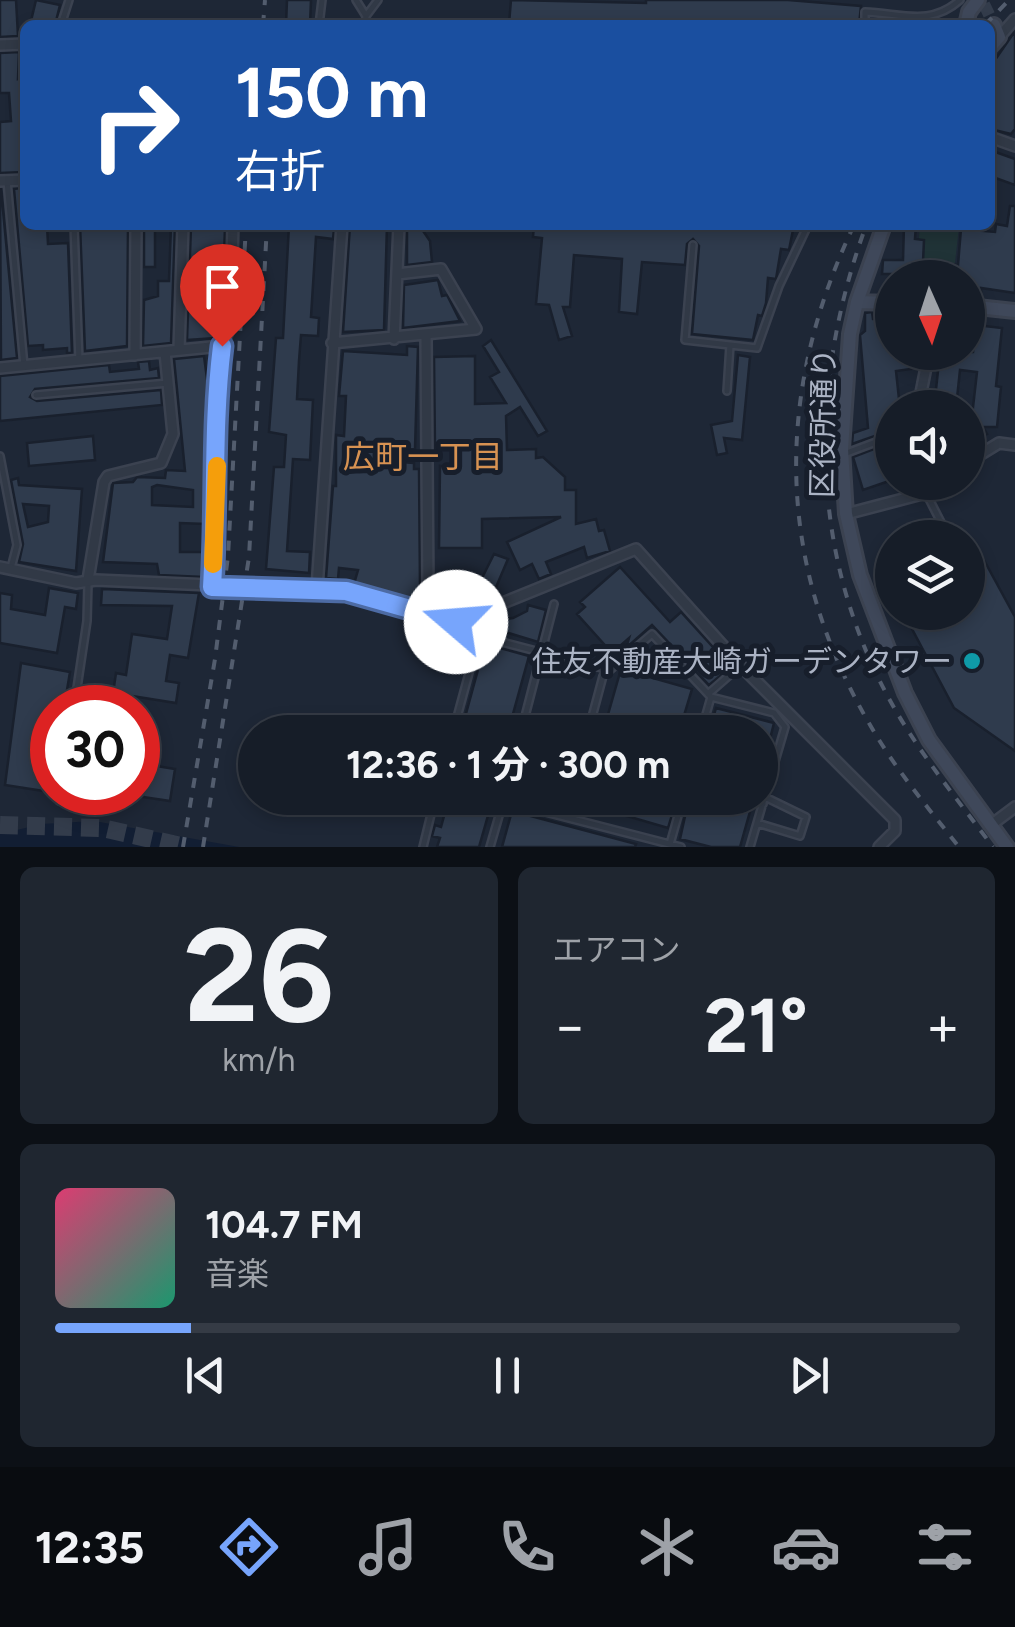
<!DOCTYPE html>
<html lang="ja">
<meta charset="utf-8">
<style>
body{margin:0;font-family:Figtree,"Noto Sans JP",sans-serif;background:#1f2630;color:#f1f3f6;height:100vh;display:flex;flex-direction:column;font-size:38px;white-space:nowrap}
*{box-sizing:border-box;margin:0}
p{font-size:32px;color:#9ea2a8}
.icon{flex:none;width:55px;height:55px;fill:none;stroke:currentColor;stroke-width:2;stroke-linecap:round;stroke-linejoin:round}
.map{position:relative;height:847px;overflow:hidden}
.drawer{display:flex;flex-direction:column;gap:20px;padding:20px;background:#0c1016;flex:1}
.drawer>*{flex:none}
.guide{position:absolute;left:20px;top:20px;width:975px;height:210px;border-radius:15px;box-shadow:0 5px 15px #0003,0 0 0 2px #353b45;background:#1a4fa0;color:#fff;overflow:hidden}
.needle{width:65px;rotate:177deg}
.fabs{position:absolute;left:875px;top:260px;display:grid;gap:20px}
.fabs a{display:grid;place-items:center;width:110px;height:110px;border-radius:50%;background:#161d28;box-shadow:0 5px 15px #0003,0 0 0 2px #353b45;font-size:50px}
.speed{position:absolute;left:30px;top:685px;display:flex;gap:20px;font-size:50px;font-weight:700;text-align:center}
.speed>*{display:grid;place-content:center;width:130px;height:130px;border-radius:50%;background:#161d28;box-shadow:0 5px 15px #0003,0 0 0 2px #353b45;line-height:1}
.speed .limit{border:15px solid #d22;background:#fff;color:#111}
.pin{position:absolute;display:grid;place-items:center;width:85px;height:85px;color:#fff;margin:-102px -42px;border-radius:50% 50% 50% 0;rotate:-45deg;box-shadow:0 0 10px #0007}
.pin .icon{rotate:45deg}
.me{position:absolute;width:110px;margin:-55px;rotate:288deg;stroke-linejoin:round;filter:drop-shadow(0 0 8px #0008)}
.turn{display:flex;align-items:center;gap:35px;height:210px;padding:0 50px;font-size:45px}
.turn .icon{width:130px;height:130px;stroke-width:2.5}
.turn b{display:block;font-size:70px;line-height:85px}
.big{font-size:75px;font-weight:700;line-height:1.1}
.drawer .card{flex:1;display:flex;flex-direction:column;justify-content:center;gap:15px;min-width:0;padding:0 35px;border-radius:15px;background:#1f2630}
.drawer .dial{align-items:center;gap:0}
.dial b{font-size:130px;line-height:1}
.song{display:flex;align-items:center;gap:30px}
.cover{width:120px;height:120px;border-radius:15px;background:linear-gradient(135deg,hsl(340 70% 55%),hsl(160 70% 35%))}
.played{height:10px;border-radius:5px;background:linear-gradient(90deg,#77a5fc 15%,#353b45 15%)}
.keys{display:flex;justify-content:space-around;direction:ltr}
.heat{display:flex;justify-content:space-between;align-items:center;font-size:55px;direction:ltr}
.drawer .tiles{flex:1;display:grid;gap:20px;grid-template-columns:1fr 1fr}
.card:last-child{grid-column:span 2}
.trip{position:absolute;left:238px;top:715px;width:540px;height:100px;border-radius:50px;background:#161d28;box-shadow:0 5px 15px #0003,0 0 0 2px #353b45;font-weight:700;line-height:100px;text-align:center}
.menu{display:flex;height:160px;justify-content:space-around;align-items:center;background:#090c10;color:#9ea2a8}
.menu .icon{width:70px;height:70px}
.menu .on{color:#77a5fc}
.menu b{font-size:45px;color:#f1f3f6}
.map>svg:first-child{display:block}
.green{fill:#203337}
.water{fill:#121e33}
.building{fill:#2f3b4d;stroke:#19202d;stroke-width:2.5;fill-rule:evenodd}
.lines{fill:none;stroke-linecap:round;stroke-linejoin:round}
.secondary-tunnel{stroke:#333c4b;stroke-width:12;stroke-dasharray:12 6;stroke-linecap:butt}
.highway-tunnel{stroke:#333c4b;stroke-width:18;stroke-dasharray:18 9;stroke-linecap:butt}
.lane-casing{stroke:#3b4250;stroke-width:10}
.street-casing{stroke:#3b4250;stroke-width:14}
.secondary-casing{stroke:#3b4250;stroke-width:18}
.lane{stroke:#313946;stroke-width:5}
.street{stroke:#313946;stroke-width:9}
.secondary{stroke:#3f485a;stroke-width:12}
.rail{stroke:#535d6e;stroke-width:4;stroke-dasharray:10 10;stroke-linecap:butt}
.route-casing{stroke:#4d6ba4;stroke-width:25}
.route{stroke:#77a5fc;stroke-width:18}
.slow{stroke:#f59e0b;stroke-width:18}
.culture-dot{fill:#0f9aa8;stroke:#171e2b;stroke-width:4}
.labels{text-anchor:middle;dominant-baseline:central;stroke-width:10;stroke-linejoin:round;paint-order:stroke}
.street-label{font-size:30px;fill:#abb3c4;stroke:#171e2b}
.poi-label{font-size:30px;fill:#abb3c4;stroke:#171e2b;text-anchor:end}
.neighbourhood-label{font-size:32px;fill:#d79252;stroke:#171e2b}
</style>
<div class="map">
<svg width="1015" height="847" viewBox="0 0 1015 847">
<rect width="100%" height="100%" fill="#1e2736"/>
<path class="green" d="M920,225H968L959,227L955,263L917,261Z"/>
<path class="water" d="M94,821L239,847H0V834L42,824Z"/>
<path class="building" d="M0,0H16L18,36L0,37Z
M36,0L60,5L55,25H30Z
M287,0H311L310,25H286Z
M511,0L646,3V0H788L861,6L859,25H520L509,24Z
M1015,31V129L1011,134L990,129V58L995,60Z
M19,52L18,79L21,78V97L25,96V172L0,173V122L11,121L9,93H0V53Z
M990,150L1015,159V185L990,176Z
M20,188V194H25V225H47L48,244L68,243L72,353H67V348L43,350V345L28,346L14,189Z
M1,189L17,358L1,360L0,189Z
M1010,206H1015V293L981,288V297L968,296V278H903V274H882L883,260H903L904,225H916L915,239L924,240L923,262L958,265L961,229L995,232L996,224L1007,226Z
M80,225L128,228L127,346L85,351Z
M144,225H155V267H144Z
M171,225H175L171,343L143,346L144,300L158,296V281H169Z
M289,225H331L334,229L333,239L316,237L311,317L319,318L318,336L301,335L299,361L297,399L313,400L310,460L293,459L287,551L310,552L309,573L266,569L274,467H284L286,435L269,432L276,338H283Z
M350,225H387L384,330L343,332Z
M407,225H419L430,241L432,262L407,265Z
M534,225H794L789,250L781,249L776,279L768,278L766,303L762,316L758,315L753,340L692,334L699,246L693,239L687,244L685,265L642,262L637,314L619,312L622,259L574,255L570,307H563L572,336L559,340L549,305L536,304L542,238L533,237Z
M191,226H225L222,324H218L216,338L187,340Z
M438,280L442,296L447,295L460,321L403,328L404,285Z
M872,312L873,319L892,317V352H921L918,368L896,371L900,408L889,412L892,430L852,444L853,433L868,428L860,335L865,331V313Z
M976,325L1002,328L996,386L1001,387L997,427H983L987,434L968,444V418L972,416L977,372L960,370L956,408H934L940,352H973Z
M491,340L547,431L538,436L520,407L506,416L507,450L536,449V458L543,457L565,477V490H576V524L596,519L599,531L604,530L610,551L587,558L584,547L546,562L551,574L539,579L532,564L520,570L507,542L561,517L482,519V548H439L440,466L458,468L460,449H435L434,357L475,356V404L506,403L490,377L499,372L483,346Z
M407,346L418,347L415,449L377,450L376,460L414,463V469H419L420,586L415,602L354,584L358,570L339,568L338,579L326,578L333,486H336V435L344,436L346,396H339L343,351L407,355Z
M738,355L750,357L742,440L724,438L727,453L717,455L711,425L732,421Z
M204,356L209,394L206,524L180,523V552H205L204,577L159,575L157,564L103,562L113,483L133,482L137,477L165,478L166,470L185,471L174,359ZM157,485L193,490V507L152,505V487Z
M149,361L150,370L158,368L159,378L35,389L30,397L37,401L161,390L162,405L0,421V376L109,365L110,372L139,369L138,362Z
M93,436L95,460L29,466L27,443Z
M892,442V480L863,490L853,457Z
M18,478L19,485L82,489L76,571L19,562L23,544L11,480ZM23,504L49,506L48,522L28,527Z
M973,540L1015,617V751L954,708L903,612H968V541Z
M494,554L508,559L491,599L468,606Z
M620,567L670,622L681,612L731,667L709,685L652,625L626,648L629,638L612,653L577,614L585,607L580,602Z
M49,588L78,593L76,609L65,607L57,653L0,643V593L12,595L11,609L45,615Z
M102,589L199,593L188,658L170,655L166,681L179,683L176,703L113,693L116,673L126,675L132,634L167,639L172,606L101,605Z
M528,605L546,610L538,642L502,631L499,620L513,618L527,611Z
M485,644L529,656L508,732H461Z
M21,663L70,672L64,708H52L50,792L5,785Z
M621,669L692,689L679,732H603Z
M716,708L774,723L763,767L760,732H709Z
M138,763L175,769L170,801L143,797V791L138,790Z
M75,794L111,799L109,811L73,807Z
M449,798H473L491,805L479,847H437L440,838L432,836L435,825L441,827Z
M565,798H677L668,828Z
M689,798H713L751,808L740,847H711L680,839Z
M512,811L636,844L635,847H502Z"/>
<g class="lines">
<path class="secondary-tunnel" d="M984,4L994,25"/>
<path class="highway-tunnel" d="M0,825L102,828L186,847"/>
<defs>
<path id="lane" d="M356,0L366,16
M61,25L69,0
M319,25L322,0
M365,25L366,16L378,0
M865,25V12C901,13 930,27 960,0
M7,181L24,366
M74,225L79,361
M693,245L685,340L757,348L779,286L808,225
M727,391L730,345
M36,395L168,383
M844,454L892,436
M0,456L17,545L11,568
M925,491L949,538
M708,694L732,673
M74,708L87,621L88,583
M453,732L479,636L609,670
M521,732L554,604
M588,732L603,676L652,634L711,697L774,713L785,727L750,847
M701,732L711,697
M491,798L681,847
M738,798L763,804
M59,801L60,792
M757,823L800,836L806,817L765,797
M670,844L683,798
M423,847L435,798
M490,847L503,802"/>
<path id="street" d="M999,37L1015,19
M0,45L25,44
M990,137L1015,146
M0,181L25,180
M394,339L399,225
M332,343L476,329L441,269L397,274
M179,350L183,225
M135,355L136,225
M0,368L221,346L230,328L233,225
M918,408L929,352
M968,462L999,443L1015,445
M846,514L922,494L939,482
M0,567L76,583L96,580L347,591L456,622L636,549L741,666L895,820V831L879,847
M88,580L104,482L108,476L161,463L173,434L165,352
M212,587C217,507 212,426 221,346
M317,588L342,225
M420,610L428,590L426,335
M991,825L1015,807"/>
<path id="secondary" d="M966,25L969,12L978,0
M990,47L999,37L994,25
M884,225L857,302L850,334L842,449L846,514L860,575L905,693L929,740L1007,847
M857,302L892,303
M968,306L1015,311"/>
</defs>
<use href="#lane" class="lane-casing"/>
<use href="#street" class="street-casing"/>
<use href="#secondary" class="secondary-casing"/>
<use href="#lane" class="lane"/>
<use href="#street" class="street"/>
<use href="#secondary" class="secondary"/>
<path class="rail" d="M263,25L265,0
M985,25L1009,0
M854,225C773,395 775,566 873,730C897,771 929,809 959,847
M863,234C807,393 810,563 896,711C924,759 960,803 993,847
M183,847L215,659L228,556L246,225
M203,847L249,557L267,225"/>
</g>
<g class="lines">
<defs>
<path id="route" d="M222,346C212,426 217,507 212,587L346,591L456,622"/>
</defs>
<use href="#route" class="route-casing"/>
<use href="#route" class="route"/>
<path class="slow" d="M213,564L217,466"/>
</g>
<circle class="culture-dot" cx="972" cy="661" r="10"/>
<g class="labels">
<g class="street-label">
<text transform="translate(823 423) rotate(-89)">区役所通り</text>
</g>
<g class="poi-label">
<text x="952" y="661">住友不動産大崎ガーデンタワー</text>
</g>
<g class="neighbourhood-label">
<text x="423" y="457">広町一丁目</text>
</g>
</g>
</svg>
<div class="fabs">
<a><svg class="needle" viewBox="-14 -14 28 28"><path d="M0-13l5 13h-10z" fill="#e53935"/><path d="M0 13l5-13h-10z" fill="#9ea2a8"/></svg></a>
<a><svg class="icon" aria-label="sound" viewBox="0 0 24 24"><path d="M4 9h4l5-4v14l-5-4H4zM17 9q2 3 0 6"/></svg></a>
<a><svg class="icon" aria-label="layers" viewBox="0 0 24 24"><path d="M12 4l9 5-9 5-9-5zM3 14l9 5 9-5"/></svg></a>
</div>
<div class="speed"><div class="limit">30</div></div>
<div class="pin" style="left:222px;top:346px;background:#d93025"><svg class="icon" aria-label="arrive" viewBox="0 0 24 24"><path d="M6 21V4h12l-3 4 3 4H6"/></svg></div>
<svg class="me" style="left:456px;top:622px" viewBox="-20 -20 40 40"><circle r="19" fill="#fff"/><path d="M0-13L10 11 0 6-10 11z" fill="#77a5fc"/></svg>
<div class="trip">12:36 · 1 分 · 300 m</div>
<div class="guide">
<div class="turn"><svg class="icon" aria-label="right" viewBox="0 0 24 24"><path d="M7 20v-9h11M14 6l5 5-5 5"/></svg><div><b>150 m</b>右折</div></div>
</div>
</div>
<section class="drawer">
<div class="tiles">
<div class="card dial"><b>26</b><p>km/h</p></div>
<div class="card"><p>エアコン</p>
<div class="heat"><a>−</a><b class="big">21°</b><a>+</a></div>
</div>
<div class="card">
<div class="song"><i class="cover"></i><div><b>104.7 FM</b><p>音楽</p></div></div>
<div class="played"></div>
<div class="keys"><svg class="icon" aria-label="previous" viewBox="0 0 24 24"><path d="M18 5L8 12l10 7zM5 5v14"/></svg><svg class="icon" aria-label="pause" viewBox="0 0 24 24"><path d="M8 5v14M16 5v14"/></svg><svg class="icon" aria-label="next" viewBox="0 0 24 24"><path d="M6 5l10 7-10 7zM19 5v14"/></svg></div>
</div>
</div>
</section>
<nav class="menu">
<b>12:35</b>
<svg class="icon on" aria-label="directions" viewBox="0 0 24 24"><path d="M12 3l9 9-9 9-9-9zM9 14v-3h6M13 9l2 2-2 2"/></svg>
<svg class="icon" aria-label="music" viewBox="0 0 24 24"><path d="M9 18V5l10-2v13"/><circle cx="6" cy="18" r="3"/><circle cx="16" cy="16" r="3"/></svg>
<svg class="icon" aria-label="phone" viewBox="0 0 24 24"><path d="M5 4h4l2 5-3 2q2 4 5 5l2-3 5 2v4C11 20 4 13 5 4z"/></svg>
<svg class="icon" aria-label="climate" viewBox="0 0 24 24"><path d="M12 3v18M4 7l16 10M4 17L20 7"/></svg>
<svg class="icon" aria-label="car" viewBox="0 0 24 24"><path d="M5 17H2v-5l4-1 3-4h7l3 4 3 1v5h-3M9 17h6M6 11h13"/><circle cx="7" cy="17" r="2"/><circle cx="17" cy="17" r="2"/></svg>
<svg class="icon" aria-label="filters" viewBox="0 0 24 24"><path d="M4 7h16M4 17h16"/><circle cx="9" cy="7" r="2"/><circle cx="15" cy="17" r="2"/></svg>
</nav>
